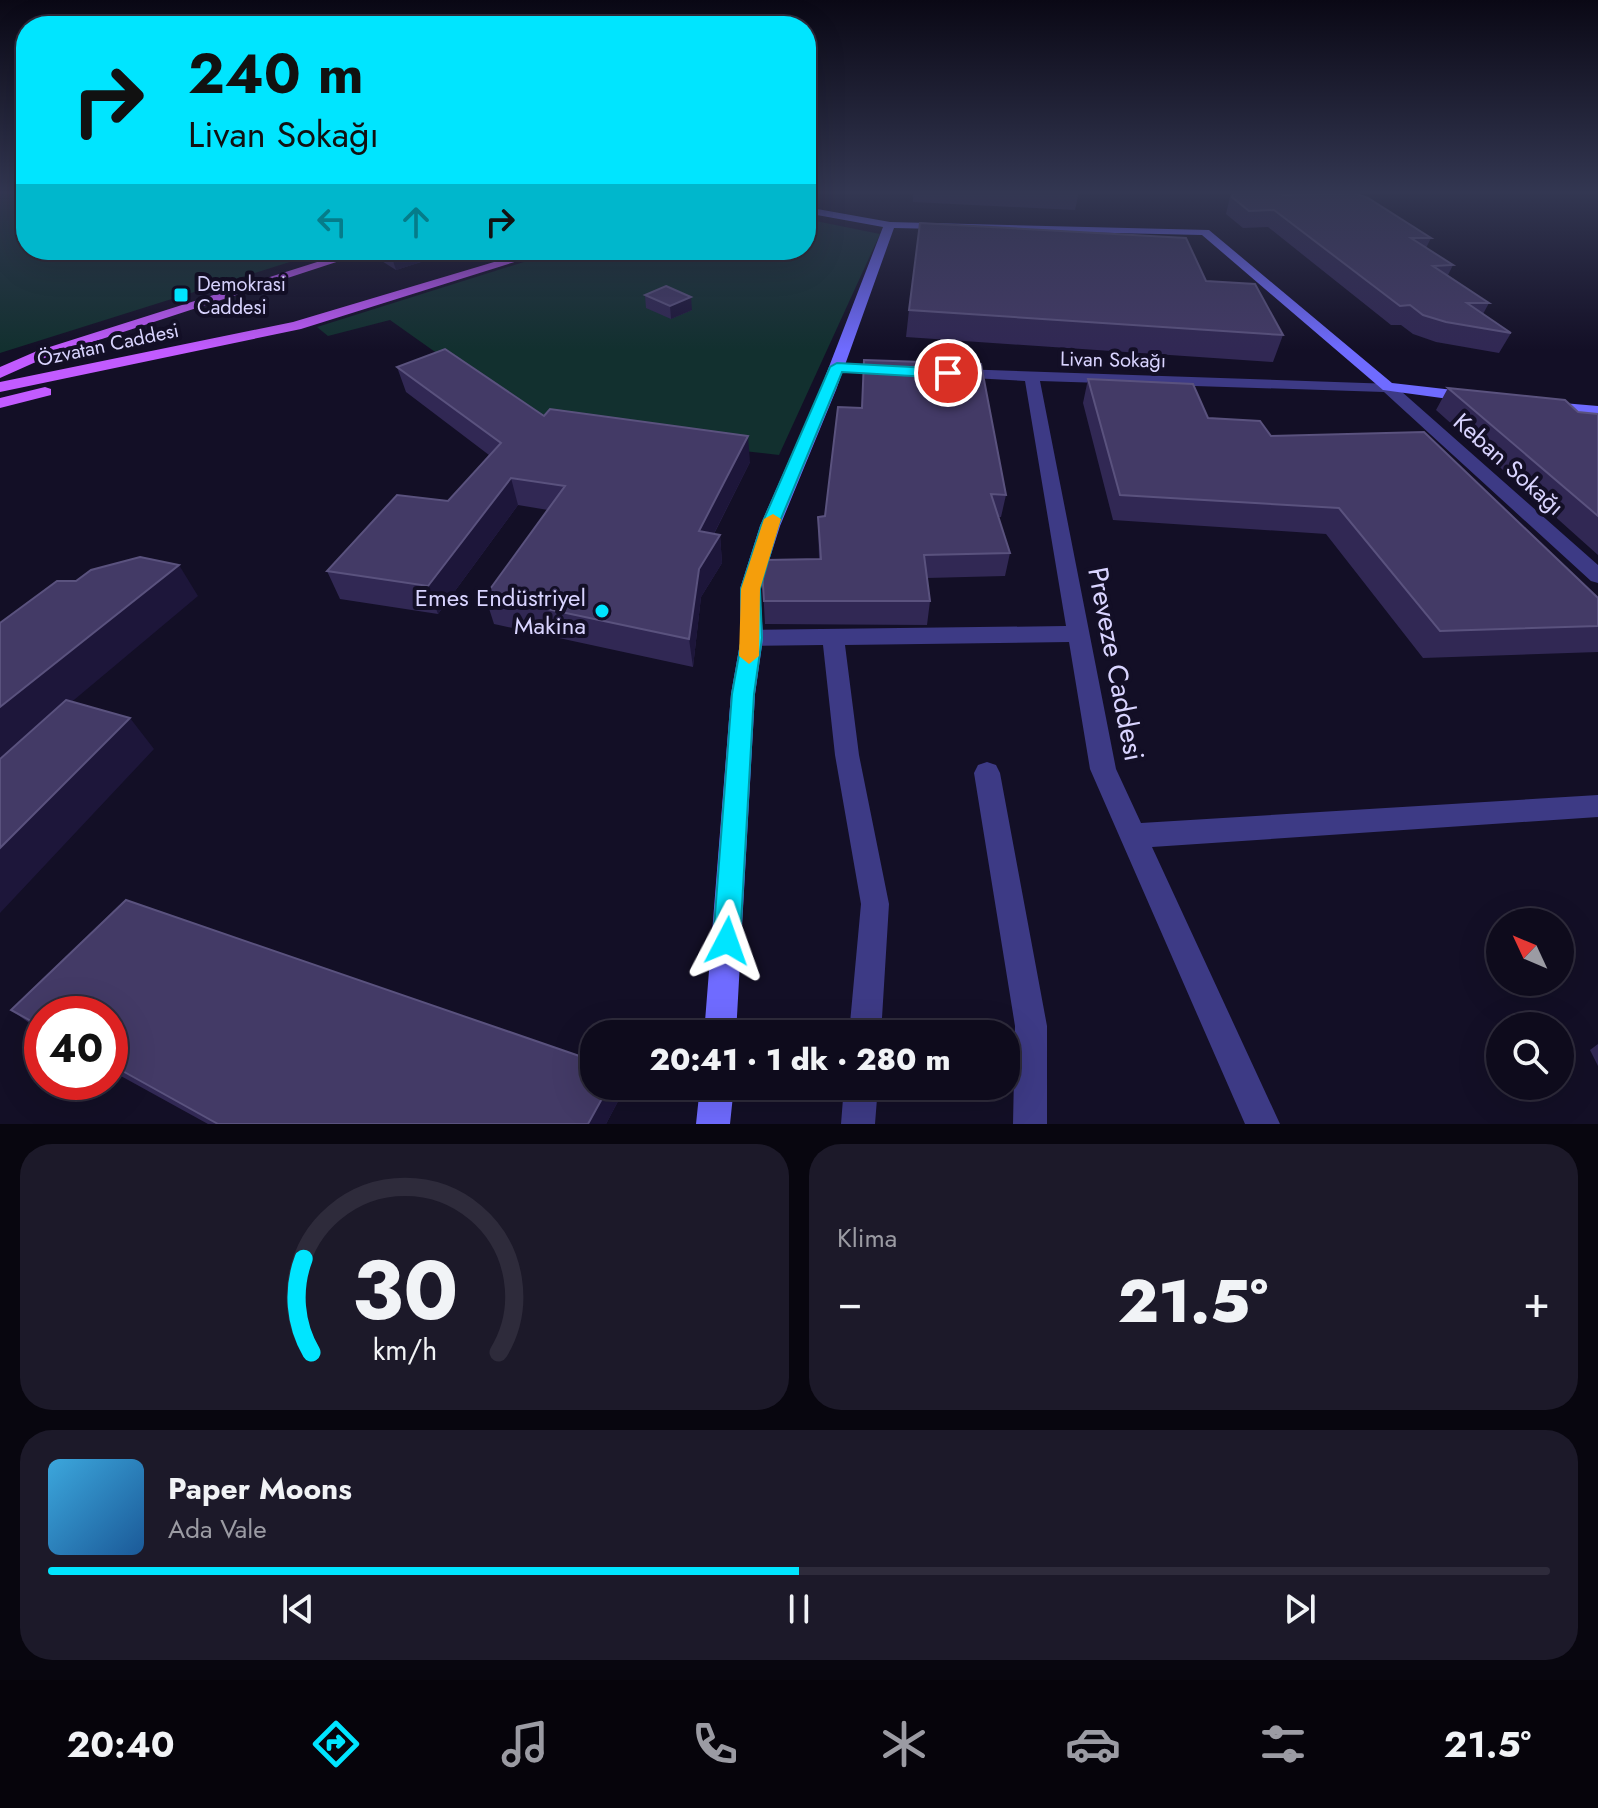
<!DOCTYPE html>
<html lang="tr">
<meta charset="utf-8">
<style>
body{margin:0;font-family:Jost,sans-serif;background:#1c1929;color:#f1f3f6;height:100vh;display:flex;flex-direction:column;font-size:30px;white-space:nowrap}
*{box-sizing:border-box;margin:0}
p{font-size:26px;color:#9b9ba3}
.icon{flex:none;width:44px;height:44px;fill:none;stroke:currentColor;stroke-width:2;stroke-linecap:round;stroke-linejoin:round}
.map{position:relative;height:1124px;overflow:hidden}
.drawer{display:flex;flex-direction:column;gap:20px;padding:20px;background:#08060f;flex:1}
.drawer>*{flex:none}
.guide{position:absolute;left:16px;top:16px;width:800px;height:244px;border-radius:32px;box-shadow:0 8px 32px #0002,0 0 0 2px #2e2b3b;background:#00e5ff;color:#111;overflow:hidden}
.needle{width:52px;rotate:314deg}
.fabs{position:absolute;left:1486px;top:908px;display:grid;gap:16px}
.fabs a{display:grid;place-items:center;width:88px;height:88px;border-radius:50%;background:#0e0b1c;box-shadow:0 8px 32px #0002,0 0 0 2px #2e2b3b;font-size:40px}
.speed{position:absolute;left:24px;top:996px;display:flex;gap:16px;font-size:40px;font-weight:700;text-align:center}
.speed>*{display:grid;place-content:center;width:104px;height:104px;border-radius:50%;background:#0e0b1c;box-shadow:0 8px 32px #0002,0 0 0 2px #2e2b3b;line-height:1}
.speed .limit{border:12px solid #d22;background:#fff;color:#111}
.pin{position:absolute;display:grid;place-items:center;width:68px;height:68px;color:#fff;margin:-34px;border:4px solid #fff;border-radius:50%;box-shadow:0 2px 8px #0007}
.me{position:absolute;width:88px;margin:-44px;rotate:4deg;stroke-linejoin:round;filter:drop-shadow(0 0 6px #0008)}
.turn{display:flex;align-items:center;gap:28px;height:168px;padding:0 40px;font-size:36px}
.turn .icon{width:104px;height:104px;stroke-width:2.5}
.turn b{display:block;font-size:56px;line-height:68px}
.lanes{display:flex;align-items:center;height:76px;padding:0 40px;background:#0003;justify-content:center;gap:40px;direction:ltr}
.lanes .off{opacity:.35}
.big{font-size:60px;font-weight:800;line-height:1.1}
.drawer .widget{flex:1;display:flex;flex-direction:column;justify-content:center;gap:12px;min-width:0;padding:0 28px;border-radius:32px;background:#1c1929}
.drawer .dial{align-items:center;gap:0}
.dial svg{height:208px;overflow:visible;fill:none;stroke:#2e2b3b;stroke-width:7;stroke-linecap:round;text-anchor:middle}
.dial text{fill:#f1f3f6;stroke:none}
.song{display:flex;align-items:center;gap:24px}
.cover{width:96px;height:96px;border-radius:12px;background:linear-gradient(135deg,hsl(200 70% 55%),hsl(210 70% 35%))}
.played{height:8px;border-radius:4px;background:linear-gradient(90deg,#00e5ff 50%,#2e2b3b 50%)}
.keys{display:flex;justify-content:space-around;direction:ltr}
.heat{display:flex;justify-content:space-between;align-items:center;font-size:44px;direction:ltr}
.drawer .tiles{flex:1;display:grid;gap:20px;grid-template-columns:1fr 1fr}
.widget:last-child{grid-column:span 2}
.trip{position:absolute;left:580px;top:1020px;width:440px;height:80px;border-radius:32px;background:#0e0b1c;box-shadow:0 8px 32px #0002,0 0 0 2px #2e2b3b;font-weight:800;line-height:80px;text-align:center}
.tabs{display:flex;height:128px;justify-content:space-around;align-items:center;background:#06040b;color:#9b9ba3}
.tabs .icon{width:56px;height:56px}
.tabs .active{color:#00e5ff}
.tabs b{font-size:36px;color:#f1f3f6}
.map>svg:first-child{display:block}
.green{fill:#12302f}
.lines{fill:none;stroke-linecap:round;stroke-linejoin:round}
.street{fill:#3d3a85;fill-rule:evenodd}
.secondary{fill:#6f6bff;fill-rule:evenodd}
.primary{fill:#c25bff;fill-rule:evenodd}
.wall{fill:#312854}
.shaded-wall{fill:#1d163a}
.building{fill:#433a66;stroke:#5a527e;stroke-width:2}
.route{fill:#00e5ff;stroke:#0095a6;stroke-width:2}
.slow{fill:#f59e0b}
.poi-dot{fill:#00e5ff;stroke:#130f26;stroke-width:3}
.labels{text-anchor:middle;dominant-baseline:central;stroke-width:8;stroke-linejoin:round;paint-order:stroke}
.far-poi-label{font-size:20px;fill:#d9d4ff;stroke:#130f26;text-anchor:start}
.far-street-label{font-size:20px;fill:#d9d4ff;stroke:#130f26}
.street-label{font-size:24px;fill:#d9d4ff;stroke:#130f26}
.poi-label{font-size:24px;fill:#d9d4ff;stroke:#130f26;text-anchor:end}
.near-street-label{font-size:28px;fill:#d9d4ff;stroke:#130f26}
</style>
<div class="map">
<svg width="1598" height="1124" viewBox="0 0 1598 1124">
<rect width="100%" height="100%" fill="#130f26"/>
<path class="green" d="M0,192H26V250H328L0,353Z
M806,219L880,234L779,455L544,429L390,320L328,336L317,327L562,250H806Z"/>
<g class="lines">
<path class="street" d="M837,363L891,365L899,370L891,375L832,370L830,367Z
M959,369L1393,384L1598,565V583L1591,581L1384,392L1040,381L1116,769L1141,823L1598,795V817L1152,847L1280,1124H1245L1090,769L1069,642L845,645L859,755L889,904L881,1034H849L861,904L835,755L823,645L752,646L744,644L741,638L744,632L752,630L1066,626L1025,381L954,377V371Z
M987,762L996,765L1000,773L1047,1026V1124H1013L1015,1026L974,773L978,765Z
M844,1086H878L875,1124H841Z"/>
<path class="secondary" d="M806,207L890,222L1209,230L1392,383L1471,392L1479,397L1471,402L1383,390L1202,235L894,228L836,390L780,526L760,589L763,638L755,694L736,1034H704L731,694L741,638L740,589L760,526L820,390L883,227L806,213Z
M1551,402L1598,406V416L1545,410L1543,407Z
M700,1086H734L730,1124H696Z"/>
<path class="primary" d="M355,250H373L47,357L0,378V367L37,351Z
M534,250H553L301,329L0,392V382L293,322Z
M45,387L51,389V395L0,408V398Z"/>
</g>
<path class="wall" d="M913,192H1079L1075,210L913,202Z
M1231,192H1275L1431,238L1426,248L1453,265L1448,275L1489,303L1483,314L1511,333L1499,353L1436,342L1413,334L1401,325H1391L1268,227L1243,228L1226,214Z
M374,250H418L421,262L396,270L377,258Z
M1206,281L1283,335L1273,362L906,337L909,310Z
M645,295L692,310L671,319L646,308Z
M397,367L544,416L750,462L714,534L720,535L722,563L701,597L693,667L494,624L485,596L548,510L518,505L438,614L340,599L327,571L448,501L489,455L406,392Z
M1088,379L1208,418L1271,436L1598,598V652L1423,658L1326,534L1113,520L1083,403Z
M1448,388L1578,412L1598,414V555L1436,410Z
M838,407L1006,495L1001,517H998L1010,553L1005,576L927,578L930,601L927,625L765,624L762,569L819,559L818,517L825,516Z
M126,900L594,1061V1086H624L625,1088L606,1124H208L110,1070V1014H42V1032L11,1010Z
M1598,1044V1066L1590,1050Z"/>
<path class="shaded-wall" d="M418,250L421,262L396,270L392,258Z
M691,297L692,310L671,319L670,306Z
M748,436L750,462L701,559L699,531Z
M511,478L518,505L438,614L428,586Z
M720,535L722,563L701,597L693,667L689,639L699,569Z
M179,565L198,596L0,762V707Z
M130,718L154,749L0,913V848Z
M609,1086H624L625,1088L606,1124H588Z"/>
<path class="building" d="M1233,192H1275L1283,195L1355,193L1368,198L1431,238H1411L1453,265L1433,266L1489,303H1467L1511,333L1446,322L1423,315L1410,305L1400,306L1274,210L1249,211L1232,197Z
M920,223L1186,238L1206,281L1255,284L1283,335L909,310Z
M379,250H418L392,258Z
M666,286L691,297L670,306L645,295Z
M445,349L544,416L550,409L748,436L699,531L720,535L699,569L689,639L485,596L565,486L511,478L428,586L327,571L397,495L448,501L501,443L397,367Z
M864,360L981,364L1006,495L991,494L1010,553L924,555L930,601H764L762,569L766,560L821,559L818,517L825,516L838,407L862,408Z
M1088,379L1193,384L1208,418L1260,421L1271,436L1424,432L1598,598V626L1440,631L1339,508L1120,495Z
M1448,388L1565,400L1578,412L1598,414V516Z
M140,557L179,565L0,707V623L57,581H76L91,570Z
M66,700L130,718L0,848V759Z
M126,900L594,1061V1086H609L588,1124H218L110,1064V1014H42V1027L11,1010Z"/>
<linearGradient id="sky" x2="0" y2="1"><stop stop-color="#0a0815"/><stop offset="0.55" stop-color="#333752"/><stop offset="1" stop-color="#333752" stop-opacity="0"/></linearGradient>
<rect width="1598" height="350" fill="url(#sky)"/>
<path class="route" d="M837,363L948,369L955,373L948,378L842,372L778,526L760,589L762,638L754,694L740,941L736,951L727,955L717,951L713,941L732,694L742,638L741,589L761,526L830,367Z"/>
<path class="slow" d="M773,514L781,519L760,589L759,656L749,664L739,656L741,589L764,519Z"/>
<g class="poi-dot">
<rect x="173" y="287" width="16" height="16" rx="4"/>
<circle cx="602" cy="611" r="8"/>
</g>
<g class="labels">
<g class="far-poi-label">
<text x="197" y="284">Demokrasi<tspan x="197" dy="23">Caddesi</tspan></text>
</g>
<g class="far-street-label">
<text transform="translate(108 345) rotate(-12)">Özvatan Caddesi</text>
<text transform="translate(1113 360) rotate(1)">Livan Sokağı</text>
</g>
<g class="street-label">
<text transform="translate(1509 464) rotate(42)">Keban Sokağı</text>
</g>
<g class="poi-label">
<text x="586" y="597">Emes Endüstriyel<tspan x="586" dy="28">Makina</tspan></text>
</g>
<g class="near-street-label">
<text transform="translate(1116 664) rotate(79)">Preveze Caddesi</text>
</g>
</g>
</svg>
<div class="fabs">
<a><svg class="needle" viewBox="-14 -14 28 28"><path d="M0-13l5 13h-10z" fill="#e53935"/><path d="M0 13l5-13h-10z" fill="#9b9ba3"/></svg></a>
<a><svg class="icon" aria-label="search" viewBox="0 0 24 24"><circle cx="10" cy="10" r="6"/><path d="M15 15l6 6"/></svg></a>
</div>
<div class="speed"><div class="limit">40</div></div>
<div class="pin" style="left:948px;top:373px;background:#d93025"><svg class="icon" aria-label="arrive" viewBox="0 0 24 24"><path d="M6 21V4h12l-3 4 3 4H6"/></svg></div>
<svg class="me" style="left:727px;top:941px" viewBox="-20 -20 40 40"><path d="M0-17L14 15 0 8-14 15z" fill="#00e5ff" stroke="#fff" stroke-width="4"/></svg>
<div class="trip">20:41 · 1 dk · 280 m</div>
<div class="guide">
<div class="turn"><svg class="icon" aria-label="right" viewBox="0 0 24 24"><path d="M7 20v-9h11M14 6l5 5-5 5"/></svg><div><b>240 m</b>Livan Sokağı</div></div>
<div class="lanes"><svg class="icon off" aria-label="left" viewBox="0 0 24 24"><path d="M17 20v-9H6M10 6l-5 5 5 5"/></svg><svg class="icon off" aria-label="ahead" viewBox="0 0 24 24"><path d="M12 20V5M6 11l6-6 6 6"/></svg><svg class="icon" aria-label="right" viewBox="0 0 24 24"><path d="M7 20v-9h11M14 6l5 5-5 5"/></svg></div>
</div>
</div>
<section class="drawer">
<div class="tiles">
<div class="widget dial"><svg viewBox="0 0 100 80">
<path d="M14 69A42 42 0 1 1 86 69"/>
<path d="M14 69A42 42 0 0 1 11 33" stroke="#00e5ff"/>
<text x="50" y="56" font-size="32" font-weight="700">30</text>
<text x="50" y="72" font-size="11">km/h</text>
</svg></div>
<div class="widget"><p>Klima</p>
<div class="heat"><a>−</a><b class="big">21.5°</b><a>+</a></div>
</div>
<div class="widget">
<div class="song"><i class="cover"></i><div><b>Paper Moons</b><p>Ada Vale</p></div></div>
<div class="played"></div>
<div class="keys"><svg class="icon" aria-label="previous" viewBox="0 0 24 24"><path d="M18 5L8 12l10 7zM5 5v14"/></svg><svg class="icon" aria-label="pause" viewBox="0 0 24 24"><path d="M8 5v14M16 5v14"/></svg><svg class="icon" aria-label="next" viewBox="0 0 24 24"><path d="M6 5l10 7-10 7zM19 5v14"/></svg></div>
</div>
</div>
</section>
<nav class="tabs">
<b>20:40</b>
<svg class="icon active" aria-label="directions" viewBox="0 0 24 24"><path d="M12 3l9 9-9 9-9-9zM9 14v-3h6M13 9l2 2-2 2"/></svg>
<svg class="icon" aria-label="music" viewBox="0 0 24 24"><path d="M9 18V5l10-2v13"/><circle cx="6" cy="18" r="3"/><circle cx="16" cy="16" r="3"/></svg>
<svg class="icon" aria-label="phone" viewBox="0 0 24 24"><path d="M5 4h4l2 5-3 2q2 4 5 5l2-3 5 2v4C11 20 4 13 5 4z"/></svg>
<svg class="icon" aria-label="climate" viewBox="0 0 24 24"><path d="M12 3v18M4 7l16 10M4 17L20 7"/></svg>
<svg class="icon" aria-label="car" viewBox="0 0 24 24"><path d="M5 17H2v-5l4-1 3-4h7l3 4 3 1v5h-3M9 17h6M6 11h13"/><circle cx="7" cy="17" r="2"/><circle cx="17" cy="17" r="2"/></svg>
<svg class="icon" aria-label="filters" viewBox="0 0 24 24"><path d="M4 7h16M4 17h16"/><circle cx="9" cy="7" r="2"/><circle cx="15" cy="17" r="2"/></svg>
<b>21.5°</b>
</nav>
